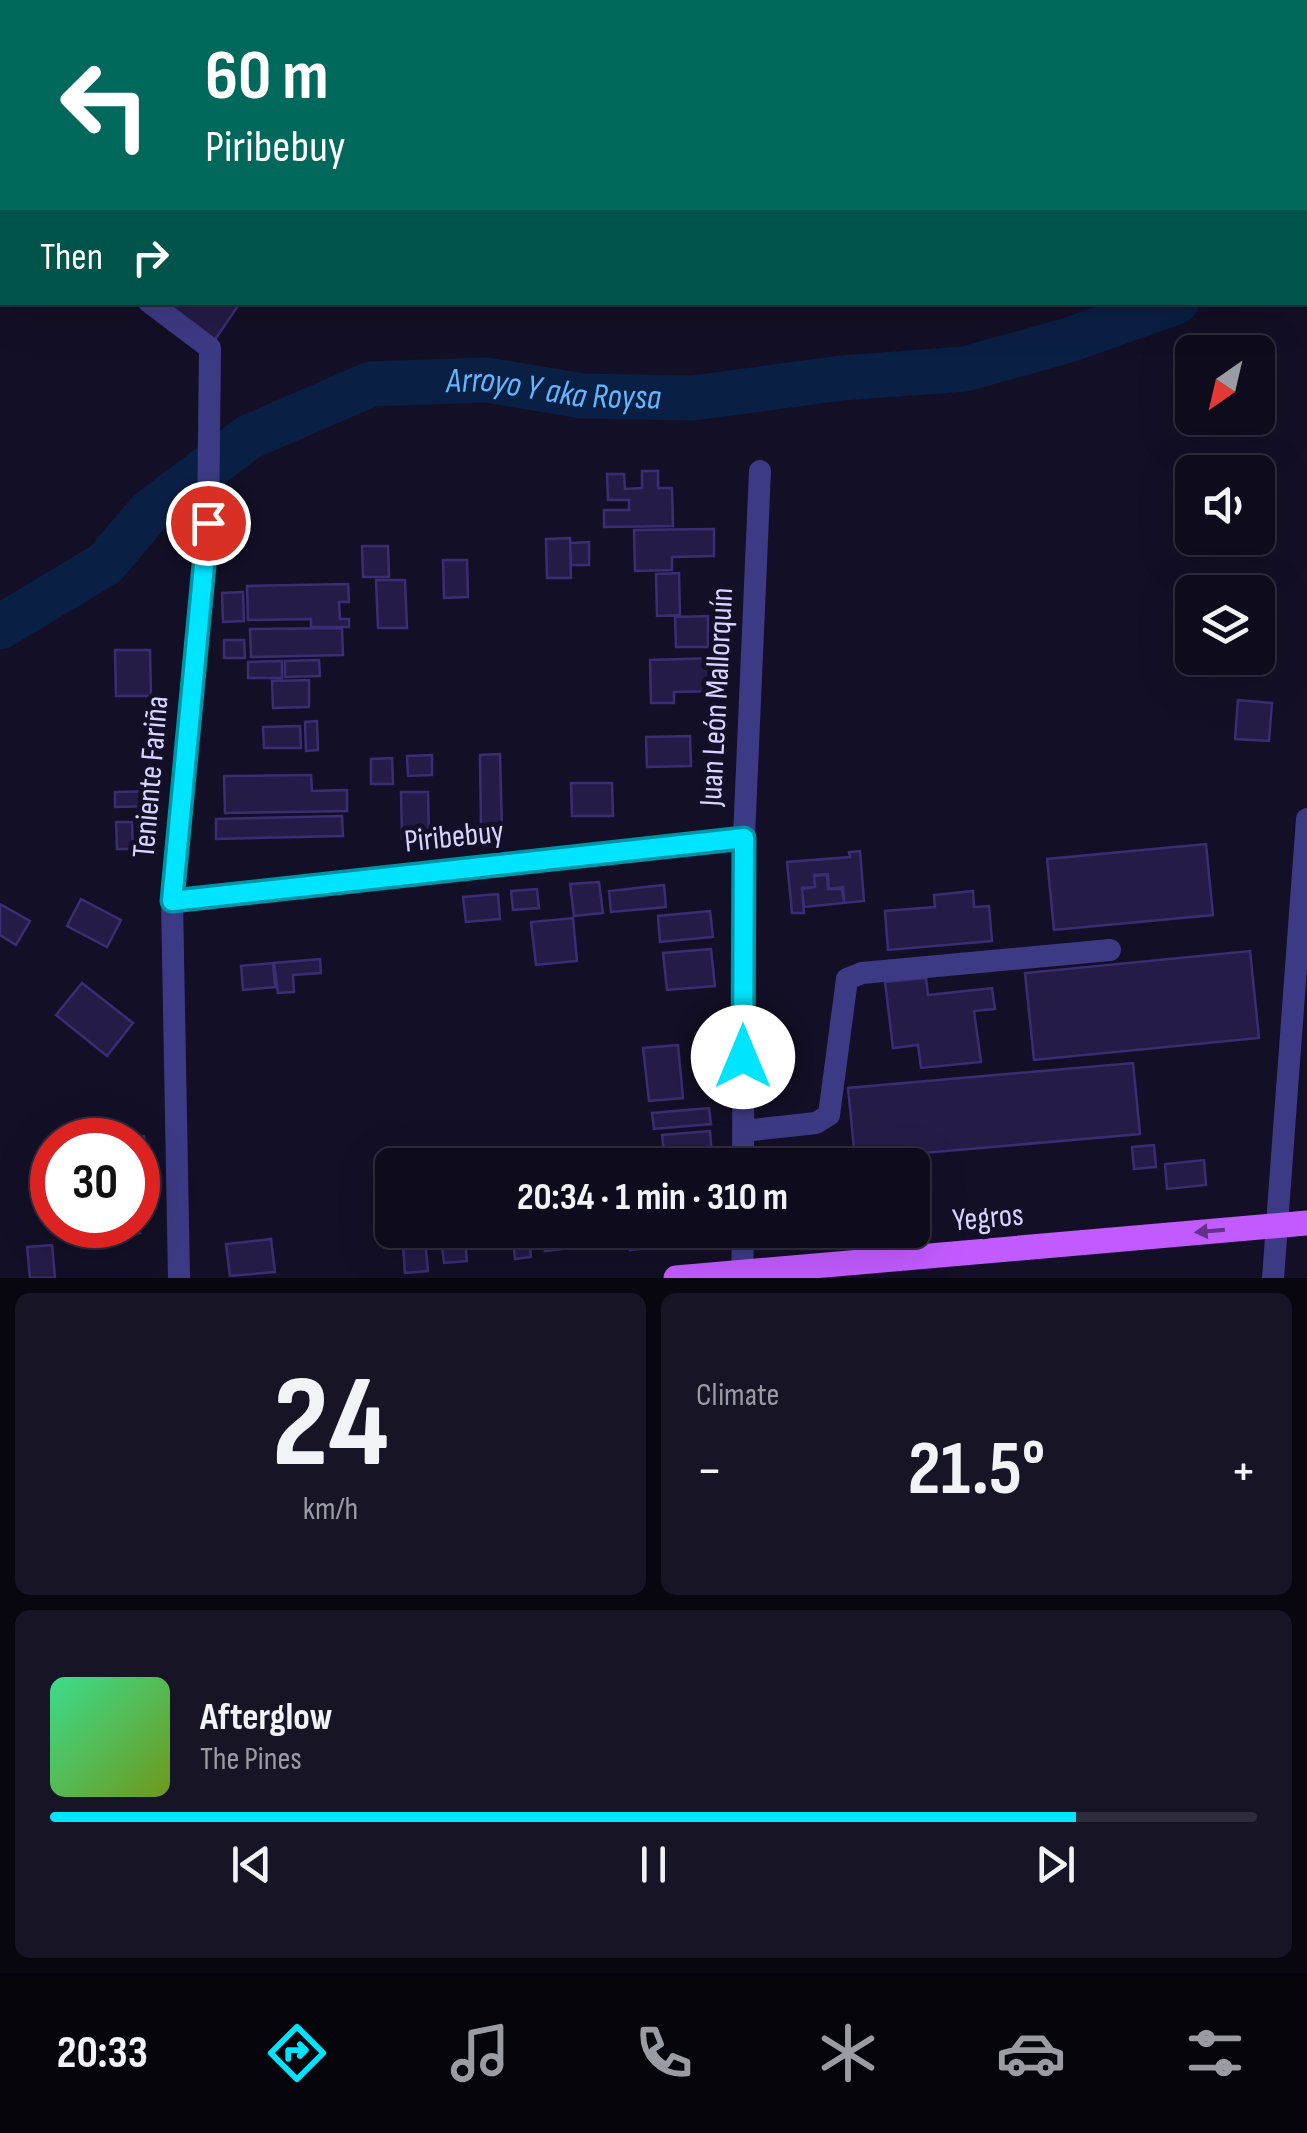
<!DOCTYPE html>
<meta charset="utf-8">
<style>
body{margin:0;font-family:"Sofia Sans Condensed",sans-serif;background:#171425;color:#f1f3f6;height:100vh;display:flex;flex-direction:column;font-size:38px;white-space:nowrap}
*{box-sizing:border-box;margin:0}
p{font-size:32px;color:#9b9ba3}
.icon{flex:none;width:55px;height:55px;fill:none;stroke:currentColor;stroke-width:2;stroke-linecap:round;stroke-linejoin:round}
.map{position:relative;height:1278px;overflow:hidden}
.drawer{display:flex;flex-direction:column;gap:15px;padding:15px;background:#08060f;flex:1}
.drawer>*{flex:none}
.guide{position:absolute;left:0px;top:0px;width:1308px;height:305px;box-shadow:0 10px 40px #0002,0 0 0 2px #2e2b3b;background:#00695c;color:#fff;overflow:hidden}
.needle{width:65px;rotate:214deg}
.controls{position:absolute;left:1175px;top:335px;display:grid;gap:20px}
.controls a{display:grid;place-items:center;width:100px;height:100px;border-radius:15px;background:#0e0b1c;box-shadow:0 10px 40px #0002,0 0 0 2px #2e2b3b;font-size:50px}
.speed{position:absolute;left:30px;top:1118px;display:flex;gap:20px;font-size:50px;font-weight:700;text-align:center}
.speed>*{display:grid;place-content:center;width:130px;height:130px;border-radius:50%;background:#0e0b1c;box-shadow:0 10px 40px #0002,0 0 0 2px #2e2b3b;line-height:1}
.speed .limit{border:15px solid #d22;background:#fff;color:#111}
.pin{position:absolute;display:grid;place-items:center;width:85px;height:85px;color:#fff;margin:-42px;border:5px solid #fff;border-radius:50%;box-shadow:0 2px 10px #0007}
.me{position:absolute;width:110px;margin:-55px;rotate:0deg;stroke-linejoin:round;filter:drop-shadow(0 0 8px #0008)}
.turn{display:flex;align-items:center;gap:35px;height:210px;padding:0 40px;font-size:45px}
.turn .icon{width:130px;height:130px;stroke-width:2.5}
.turn b{display:block;font-size:70px;line-height:85px}
.then{display:flex;align-items:center;height:95px;padding:0 40px;background:#0003;gap:20px;font-size:38px}
.big{font-size:75px;font-weight:700;line-height:1.1}
.drawer .widget{flex:1;display:flex;flex-direction:column;justify-content:center;gap:15px;min-width:0;padding:0 35px;border-radius:15px;background:#171425}
.drawer .dial{align-items:center;gap:0}
.dial b{font-size:130px;line-height:1}
.song{display:flex;align-items:center;gap:30px}
.cover{width:120px;height:120px;border-radius:15px;background:linear-gradient(135deg,hsl(150 70% 55%),hsl(80 70% 35%))}
.played{height:10px;border-radius:5px;background:linear-gradient(90deg,#00e5ff 85%,#2e2b3b 85%)}
.keys{display:flex;justify-content:space-around;direction:ltr}
.heat{display:flex;justify-content:space-between;align-items:center;font-size:55px;direction:ltr}
.drawer .tiles{flex:1;display:grid;gap:15px;grid-template-columns:1fr 1fr}
.widget:last-child{grid-column:span 2}
.trip{position:absolute;left:375px;top:1148px;width:555px;height:100px;border-radius:15px;background:#0e0b1c;box-shadow:0 10px 40px #0002,0 0 0 2px #2e2b3b;font-weight:700;line-height:100px;text-align:center}
.tabs{display:flex;height:160px;justify-content:space-around;align-items:center;background:#06040b;color:#9b9ba3}
.tabs .icon{width:70px;height:70px}
.tabs .current{color:#00e5ff}
.tabs b{font-size:45px;color:#f1f3f6}
.map>svg:first-child{display:block}
.green{fill:#12302f}
.lines{fill:none;stroke-linecap:round;stroke-linejoin:round}
.river{stroke:#0a1f44;stroke-width:45}
.building{fill:#241b47;stroke:#3b2d73;stroke-width:2.5}
.street{stroke:#3d3a85;stroke-width:22}
.primary{stroke:#c25bff;stroke-width:25}
.oneway{fill:#623188}
.route-casing{stroke:#0095a6;stroke-width:25}
.route{stroke:#00e5ff;stroke-width:18}
.labels{text-anchor:middle;dominant-baseline:central;stroke-width:10;stroke-linejoin:round;paint-order:stroke}
.street-label{font-size:32px;fill:#d9d4ff;stroke:#130f26}
.water-label{font-size:35px;font-style:italic;fill:#62b6ff;stroke:#130f26}
</style>
<div class="map">
<svg width="1307" height="1278" viewBox="0 0 1307 1278">
<rect width="100%" height="100%" fill="#130f26"/>
<path class="green" d="M489,0H1056L485,2Z
M1167,0H1307V70L1305,2Z"/>
<g class="lines">
<g class="river">
<path d="M1305,237L1307,236"/>
<path id="s1" d="M0,627L105,564L150,511L249,437L371,384L486,380L582,396L693,398L842,378L965,369L1069,340L1176,302"/>
</g>
</g>
<path class="building" d="M160,302H239L240,303L214,341Z
M642,471H658V488H672L673,526L604,527V510H629V500H608L607,474H624L625,489L642,488Z
M714,529V556L672,557V570L635,571L634,530Z
M570,538L571,578H547L546,539Z
M589,542V565H571L570,543Z
M362,546H388L389,577H363Z
M443,560H467L468,597L444,598Z
M679,573L680,615L657,616L656,574Z
M376,580H405L407,628H378Z
M348,584L349,602H339L340,619H349V627H311V619L248,620L247,586Z
M243,592L244,621L223,622L222,593Z
M708,616V647H676L675,617Z
M342,628L343,655L251,657L250,629Z
M224,640H244L245,658H224Z
M115,650H150L151,696H116Z
M717,658L718,691L674,692V703H651L650,660Z
M319,660L320,676L285,677V661Z
M282,661V678H248V662Z
M309,680V707L273,708L272,681Z
M1238,700L1272,703L1269,741L1235,739Z
M317,721L318,750L306,751L305,722Z
M300,726L301,748H264L263,727Z
M690,736L691,766L647,767L646,737Z
M500,754L502,829H481L480,755Z
M432,755V775L408,776L407,756Z
M392,758L393,784H371V759Z
M311,775L312,791L347,790V811L225,813L224,776Z
M571,783H612L613,816H572Z
M159,791L160,806L115,807V792Z
M401,792H428L429,839H402Z
M342,816L343,836L216,839V819Z
M116,822H132L133,849H117Z
M1206,844L1213,915L1054,930L1047,859Z
M860,851L864,901L844,903L843,887L829,889L828,874L814,875L815,887L802,888L804,913H792L787,862L850,857L849,852Z
M827,875L828,889H842L844,903L804,907L802,889L815,887L814,876Z
M599,882L603,913L574,916L570,884Z
M664,885L666,907L611,912L609,891Z
M537,889L539,908L513,910L511,891Z
M973,891L974,907L989,906L992,941L888,950L885,911L935,907L934,895Z
M498,894L500,919L466,922L463,897Z
M81,899L121,920L107,947L67,926Z
M0,904L30,921L16,945L0,935Z
M710,911L713,937L660,942L658,916Z
M573,918L577,961L536,965L531,922Z
M711,949L715,986L667,990L663,953Z
M1250,951L1259,1038L1034,1060L1025,973Z
M320,959L321,973L293,975L294,992L278,993L274,963Z
M273,963L275,987L243,990L241,966Z
M926,978L928,995L992,988L995,1009L974,1011L981,1062L921,1068L918,1045L893,1048L885,982Z
M82,983L133,1023L107,1056L56,1015Z
M678,1045L683,1098L649,1101L643,1048Z
M1133,1063L1140,1134L855,1159L848,1088Z
M709,1108L711,1124L654,1129L652,1113Z
M710,1131L712,1157L665,1161L662,1135Z
M144,1136L145,1162H138V1140H71Z
M1154,1145L1156,1167L1134,1169L1132,1147Z
M1204,1160L1206,1185L1167,1189L1165,1164Z
M138,1162H145L146,1194H138Z
M138,1209L140,1233H77V1225H138Z
M392,1222V1230H424L428,1271L405,1273L403,1245L384,1247L381,1223Z
M440,1230H464L467,1261L444,1263Z
M473,1230H497L498,1246L475,1248Z
M512,1230H528L531,1257L515,1259Z
M543,1230H576L578,1247L545,1251Z
M585,1230H608L609,1242L587,1245Z
M629,1230H653L655,1247L630,1250Z
M666,1230H724V1236L668,1241Z
M771,1230H827V1237L771,1236Z
M271,1239L275,1272L230,1276L226,1244Z
M52,1245L55,1278H30L27,1247Z"/>
<g class="lines">
<path class="street" d="M418,2L420,0
M0,206L2,207
M149,302L210,348L208,523L172,901L179,1278
M172,901L744,837
M743,1131L816,1123L829,1115L847,979L862,973L1110,950
M743,1165L744,837L760,471
M742,1278L743,1230
M1273,1278L1307,819"/>
<path class="primary" d="M676,1278L1307,1223"/>
</g>
<defs><path id="oneway-solid" d="M-6-.8H1V-3.2L6.5 0L1 3.2V.8H-6Z" transform="scale(2.5)"/></defs>
<use class="oneway" href="#oneway-solid" transform="translate(1210 1231) rotate(175)"/>
<g class="lines">
<defs>
<path id="route" d="M208,523L172,901L744,838L743,1057"/>
</defs>
<use href="#route" class="route-casing"/>
<use href="#route" class="route"/>
</g>
<g class="labels">
<g class="street-label">
<text transform="translate(717 697) rotate(-87)">Juan León Mallorquín</text>
<text transform="translate(151 777) rotate(-85)">Teniente Fariña</text>
<text transform="translate(454 837) rotate(-6)">Piribebuy</text>
<text transform="translate(988 1218) rotate(-5)">Yegros</text>
</g>
<g class="water-label">
<text stroke="none"><textPath href="#s1" startOffset="632">Arroyo Y aka Roysa</textPath></text>
</g>
</g>
</svg>
<div class="controls">
<a><svg class="needle" viewBox="-14 -14 28 28"><path d="M0-13l5 13h-10z" fill="#e53935"/><path d="M0 13l5-13h-10z" fill="#9b9ba3"/></svg></a>
<a><svg class="icon" aria-label="sound" viewBox="0 0 24 24"><path d="M4 9h4l5-4v14l-5-4H4zM17 9q2 3 0 6"/></svg></a>
<a><svg class="icon" aria-label="layers" viewBox="0 0 24 24"><path d="M12 4l9 5-9 5-9-5zM3 14l9 5 9-5"/></svg></a>
</div>
<div class="speed"><div class="limit">30</div></div>
<div class="pin" style="left:208px;top:523px;background:#d93025"><svg class="icon" aria-label="arrive" viewBox="0 0 24 24"><path d="M6 21V4h12l-3 4 3 4H6"/></svg></div>
<svg class="me" style="left:743px;top:1057px" viewBox="-20 -20 40 40"><circle r="19" fill="#fff"/><path d="M0-13L10 11 0 6-10 11z" fill="#00e5ff"/></svg>
<div class="trip">20:34 · 1 min · 310 m</div>
<div class="guide">
<div class="turn"><svg class="icon" aria-label="left" viewBox="0 0 24 24"><path d="M17 20v-9H6M10 6l-5 5 5 5"/></svg><div><b>60 m</b>Piribebuy</div></div>
<div class="then">Then<svg class="icon" aria-label="right" viewBox="0 0 24 24"><path d="M7 20v-9h11M14 6l5 5-5 5"/></svg></div>
</div>
</div>
<section class="drawer">
<div class="tiles">
<div class="widget dial"><b>24</b><p>km/h</p></div>
<div class="widget"><p>Climate</p>
<div class="heat"><a>−</a><b class="big">21.5°</b><a>+</a></div>
</div>
<div class="widget">
<div class="song"><i class="cover"></i><div><b>Afterglow</b><p>The Pines</p></div></div>
<div class="played"></div>
<div class="keys"><svg class="icon" aria-label="previous" viewBox="0 0 24 24"><path d="M18 5L8 12l10 7zM5 5v14"/></svg><svg class="icon" aria-label="pause" viewBox="0 0 24 24"><path d="M8 5v14M16 5v14"/></svg><svg class="icon" aria-label="next" viewBox="0 0 24 24"><path d="M6 5l10 7-10 7zM19 5v14"/></svg></div>
</div>
</div>
</section>
<nav class="tabs">
<b>20:33</b>
<svg class="icon current" aria-label="directions" viewBox="0 0 24 24"><path d="M12 3l9 9-9 9-9-9zM9 14v-3h6M13 9l2 2-2 2"/></svg>
<svg class="icon" aria-label="music" viewBox="0 0 24 24"><path d="M9 18V5l10-2v13"/><circle cx="6" cy="18" r="3"/><circle cx="16" cy="16" r="3"/></svg>
<svg class="icon" aria-label="phone" viewBox="0 0 24 24"><path d="M5 4h4l2 5-3 2q2 4 5 5l2-3 5 2v4C11 20 4 13 5 4z"/></svg>
<svg class="icon" aria-label="climate" viewBox="0 0 24 24"><path d="M12 3v18M4 7l16 10M4 17L20 7"/></svg>
<svg class="icon" aria-label="car" viewBox="0 0 24 24"><path d="M5 17H2v-5l4-1 3-4h7l3 4 3 1v5h-3M9 17h6M6 11h13"/><circle cx="7" cy="17" r="2"/><circle cx="17" cy="17" r="2"/></svg>
<svg class="icon" aria-label="filters" viewBox="0 0 24 24"><path d="M4 7h16M4 17h16"/><circle cx="9" cy="7" r="2"/><circle cx="15" cy="17" r="2"/></svg>
</nav>
